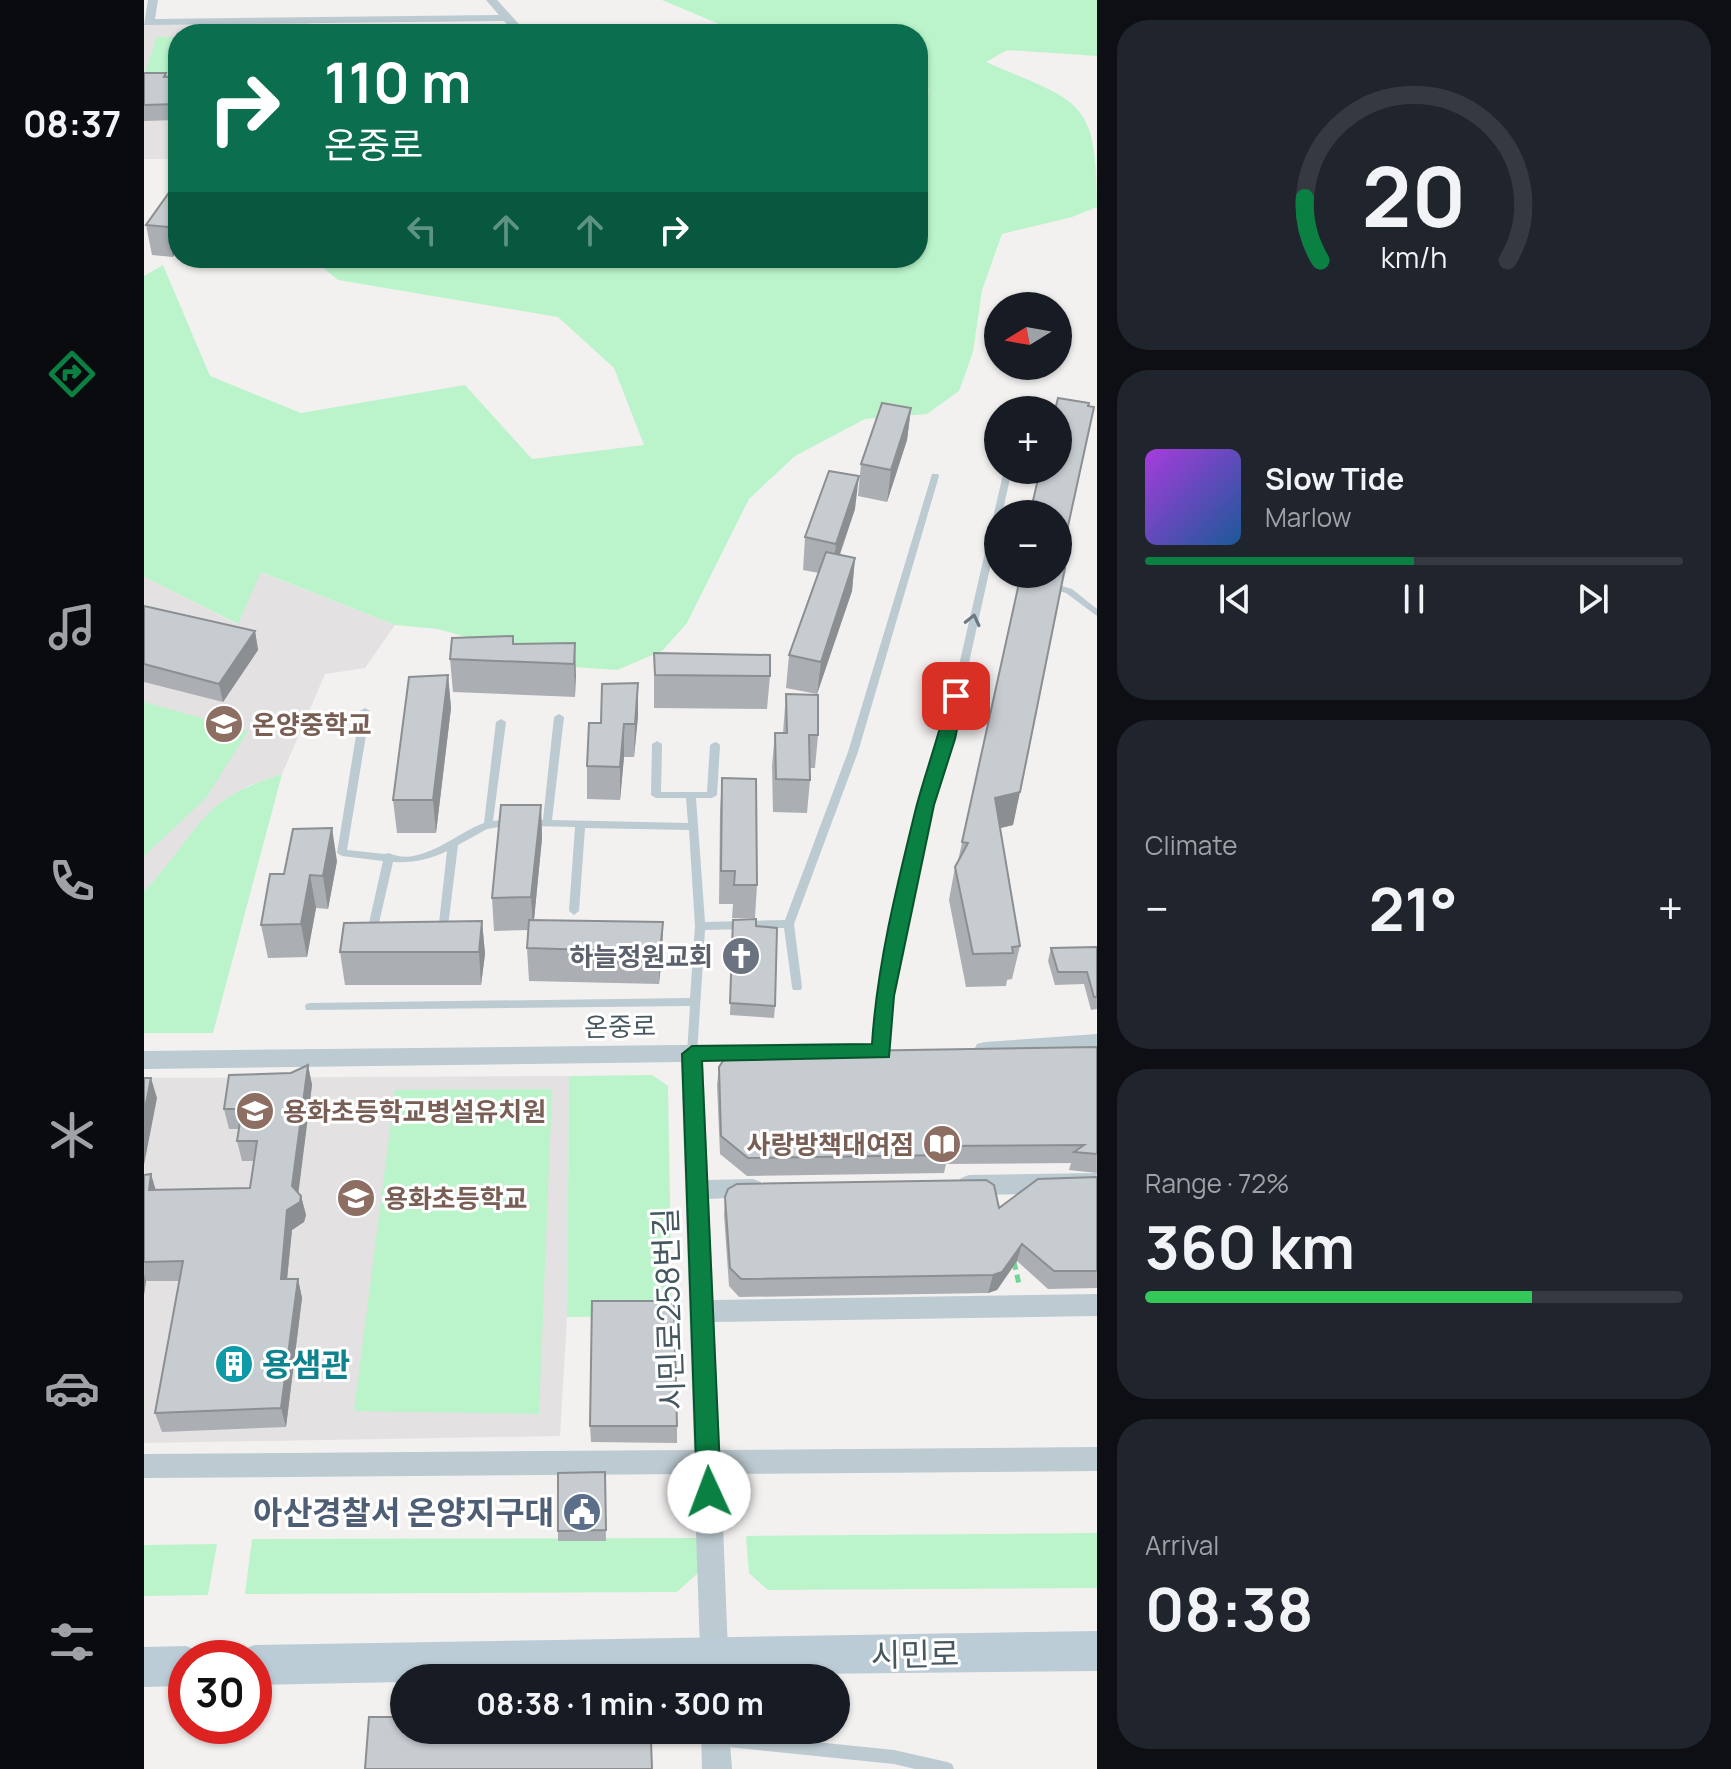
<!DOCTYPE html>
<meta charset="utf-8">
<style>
body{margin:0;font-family:Manrope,"Noto Sans KR",sans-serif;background:#20242c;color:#f1f3f6;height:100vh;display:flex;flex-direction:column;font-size:30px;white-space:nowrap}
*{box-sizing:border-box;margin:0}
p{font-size:26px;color:#9ea1a6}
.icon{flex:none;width:44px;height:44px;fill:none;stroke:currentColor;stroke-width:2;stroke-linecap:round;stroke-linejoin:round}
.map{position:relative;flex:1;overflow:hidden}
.side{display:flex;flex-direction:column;gap:20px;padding:20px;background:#0d0f14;width:634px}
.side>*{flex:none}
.guide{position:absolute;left:24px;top:24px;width:760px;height:244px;border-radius:32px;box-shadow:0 2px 6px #0004;background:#0b6e4f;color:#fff;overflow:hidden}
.needle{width:52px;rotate:259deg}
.controls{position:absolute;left:840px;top:292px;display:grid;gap:16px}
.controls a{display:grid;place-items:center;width:88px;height:88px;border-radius:50%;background:#171b24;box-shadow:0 2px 6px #0004;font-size:40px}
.speed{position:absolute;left:24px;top:1640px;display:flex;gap:16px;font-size:40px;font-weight:700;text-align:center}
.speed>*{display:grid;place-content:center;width:104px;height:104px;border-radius:50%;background:#171b24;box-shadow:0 2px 6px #0004;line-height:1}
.speed .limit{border:12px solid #d22;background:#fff;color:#111}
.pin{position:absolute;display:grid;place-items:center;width:68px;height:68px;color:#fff;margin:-34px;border-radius:16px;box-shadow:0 4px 12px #0006}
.me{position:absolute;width:88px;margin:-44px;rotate:358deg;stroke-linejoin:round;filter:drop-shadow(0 0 6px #0008)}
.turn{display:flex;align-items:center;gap:28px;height:168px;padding:0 24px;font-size:36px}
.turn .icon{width:104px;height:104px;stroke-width:2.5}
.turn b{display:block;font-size:56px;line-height:68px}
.lanes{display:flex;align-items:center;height:76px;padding:0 24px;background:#0003;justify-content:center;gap:40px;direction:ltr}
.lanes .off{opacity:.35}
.big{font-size:60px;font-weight:700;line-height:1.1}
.side .tile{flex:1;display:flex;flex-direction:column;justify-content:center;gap:12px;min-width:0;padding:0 28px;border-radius:32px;background:#20242c}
.side .dial{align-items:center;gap:0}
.dial svg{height:208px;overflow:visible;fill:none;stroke:#363941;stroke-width:7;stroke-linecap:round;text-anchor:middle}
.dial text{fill:#f1f3f6;stroke:none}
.song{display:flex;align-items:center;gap:24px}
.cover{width:96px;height:96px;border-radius:12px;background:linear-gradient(135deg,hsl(280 70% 55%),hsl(210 70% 35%))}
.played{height:8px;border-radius:4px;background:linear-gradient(90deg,#0b8043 50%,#363941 50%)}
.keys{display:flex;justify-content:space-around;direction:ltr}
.heat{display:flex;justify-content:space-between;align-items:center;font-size:44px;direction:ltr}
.charge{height:12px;border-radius:6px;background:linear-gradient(90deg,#34c759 72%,#363941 0)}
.trip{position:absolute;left:246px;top:1664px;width:460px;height:80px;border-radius:40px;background:#171b24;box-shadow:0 2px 6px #0004;font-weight:700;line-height:80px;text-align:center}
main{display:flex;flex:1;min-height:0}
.dock{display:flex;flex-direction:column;width:144px;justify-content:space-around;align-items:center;background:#090b0e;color:#9ea1a6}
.dock .icon{width:56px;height:56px}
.dock .on{color:#0b8043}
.dock b{font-size:36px;color:#f1f3f6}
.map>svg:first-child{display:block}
.education{fill:#e4e1e2}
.green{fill:#bbf4ca}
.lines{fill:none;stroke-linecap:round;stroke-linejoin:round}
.path{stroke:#6fd696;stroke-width:5;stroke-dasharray:8 5;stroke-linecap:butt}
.lane{fill:#bccad1;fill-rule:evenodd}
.street{fill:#bccad1;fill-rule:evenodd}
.secondary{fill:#bcccd6;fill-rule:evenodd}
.wall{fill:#abafb3}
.shaded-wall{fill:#8b8f92}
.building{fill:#c7ccd0;stroke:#8b8f92;stroke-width:2}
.oneway{stroke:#697a82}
.route{fill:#0b8043;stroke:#07532c;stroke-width:2}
.labels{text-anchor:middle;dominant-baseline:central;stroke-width:6;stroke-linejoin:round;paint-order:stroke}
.education-label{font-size:26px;font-weight:bold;fill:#785e54;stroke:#fff;text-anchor:start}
.worship-label{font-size:26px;font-weight:bold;fill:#5b616d;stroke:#fff;text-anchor:end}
.street-label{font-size:26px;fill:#465760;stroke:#fff}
.near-street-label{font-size:32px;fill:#465760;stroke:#fff}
.near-culture-label{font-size:32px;font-weight:bold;fill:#0d838f;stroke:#fff;text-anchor:start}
.near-service-label{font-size:32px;font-weight:bold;fill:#4e5e75;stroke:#fff;text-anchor:end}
</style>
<main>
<nav class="dock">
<b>08:37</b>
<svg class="icon on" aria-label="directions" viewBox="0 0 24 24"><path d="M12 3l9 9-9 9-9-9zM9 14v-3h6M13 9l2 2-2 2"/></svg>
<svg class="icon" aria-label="music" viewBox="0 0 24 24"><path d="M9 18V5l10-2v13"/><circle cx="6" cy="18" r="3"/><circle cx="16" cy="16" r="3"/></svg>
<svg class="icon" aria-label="phone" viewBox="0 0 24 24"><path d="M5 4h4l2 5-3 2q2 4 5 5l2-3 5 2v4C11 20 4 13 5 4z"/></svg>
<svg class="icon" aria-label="climate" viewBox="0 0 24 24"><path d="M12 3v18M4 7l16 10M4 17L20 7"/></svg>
<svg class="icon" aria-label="car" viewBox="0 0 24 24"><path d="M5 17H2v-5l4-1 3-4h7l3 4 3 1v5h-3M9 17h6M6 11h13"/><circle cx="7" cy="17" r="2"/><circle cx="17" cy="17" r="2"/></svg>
<svg class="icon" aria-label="filters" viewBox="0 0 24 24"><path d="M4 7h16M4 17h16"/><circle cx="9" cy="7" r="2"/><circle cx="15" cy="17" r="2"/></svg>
</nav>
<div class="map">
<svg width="953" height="1769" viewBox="0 0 953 1769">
<rect width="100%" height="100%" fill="#f3f0f0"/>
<path class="education" d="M163,22L168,25L166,34H34V159H0V24Z
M116,572L251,625L221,668L181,674L138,774L104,786L0,891V577L93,624Z
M425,1076L423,1317L416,1436L0,1443V1078Z"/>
<path class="green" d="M518,0H953V56L863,50L842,62C936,103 953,97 953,207L928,217L858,234L838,290L829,352L815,391L783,414L721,419L651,456L605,499L543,623L518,651L473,670L429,667L294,629L251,625L117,572L94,624L0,577V276L19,265L66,376L157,413L321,385L388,459L500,445L470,368L414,317L194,280L167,258H342L431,262L447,258H774V99L785,91L774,60V34L594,32Z
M13,37H34V76L0,75Z
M0,702L104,731L62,798L0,856Z
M138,774L69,1033H0V891C26,866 44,832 70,808C89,791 115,782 138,774Z
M508,1075L524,1086L528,1316L423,1317L425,1076Z
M408,1089L395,1414L210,1411L251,1090Z
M953,1533V1588L624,1590L605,1573L602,1536Z
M554,1538L555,1572L533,1592L101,1594L108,1539Z
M73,1544L64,1595L0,1596V1545Z"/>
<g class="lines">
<path class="path" d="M870,1262L875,1284"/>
<path class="lane" d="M860,470H868L858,514H854V532L808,739L787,805L746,996L743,1051L742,1054H734L733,1051L736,996L777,805L798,739Z
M788,474H794L795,476L714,752L650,924L658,987L657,990H649L648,987L640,928L561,930L553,1054L552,1057H544L543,1054L546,1006L162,1010L161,1007L162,1004L166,1003L546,998L551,926L545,830L441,828L435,911L430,915L425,911L431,827L387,826L382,823L387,820H399L410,717L415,714L420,717L408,820L544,823L542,798H512L507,795L508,744L513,741L518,744L517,792H563L566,745L571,742L574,743L576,745L573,795L568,798H552L561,922L641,920L704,752Z
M863,574H876L891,578L892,580L888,583L864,576Z
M904,582L928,589L953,609V616L922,593L901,587L900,585Z
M221,708L226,711L203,850L241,854L245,853C276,868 312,833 340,823L352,722L357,719L362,722L349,821L367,819L372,822L367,825L343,829L314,845L303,935H295L294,932L303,851C285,860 268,863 249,862L232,936L231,939H223L222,936L239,861L198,856L193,853L216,711Z
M575,1732L750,1750L803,1762L808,1764L810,1769H771L750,1764L575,1746L570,1744L568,1739L570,1734Z"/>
<path class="street" d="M4,0H14L11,19L355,15L342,0H353L384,34H372L360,21L0,25Z
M953,1034V1050L841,1058L833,1056L830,1050L833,1044L841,1042Z
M717,1043L725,1045L728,1051L725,1057L717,1059L559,1061L564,1180L609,1179L617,1182L621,1189L617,1196L565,1199L569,1300L953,1294V1316L570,1322L576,1450L953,1447V1471L577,1474L585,1678H557L550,1474L0,1478V1454L550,1450L537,1062L0,1069V1051Z
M953,1173V1193L825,1195L817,1192L813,1185L817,1178L825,1175Z
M557,1730H585L588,1769H558Z"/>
<path class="secondary" d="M953,1631V1671L260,1678V1682L110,1685V1658H93L96,1651L110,1645Z
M42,1646L56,1652L58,1658H42V1686L0,1687V1647Z"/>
</g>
<path class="wall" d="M0,73L22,77L34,76V120L0,121Z
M34,180L29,257L8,255L2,225Z
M914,398L945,403L944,406L950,407L915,567L921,568L869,825L856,828L876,946L868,979L863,980L862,986L822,987L805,900L811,867L814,861L877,574H914V514H885L896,470H914V410H911Z
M767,408L763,440L743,502L714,496L717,464Z
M711,509L696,555L711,558L708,591L673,694L642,688L645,655L675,573L659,570L661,537Z
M0,606L111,631L114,650L79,702L0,682Z
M431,643V697L309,692L306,659L370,644Z
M510,653L626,676L623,709L510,708Z
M304,675L307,708L292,833H253L249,800Z
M642,694L674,735L671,768H666V780L663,813L629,812L628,766L631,733H639Z
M494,716L490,757H480L476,800L443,799V766L457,723Z
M578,778L613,885L611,918H588L589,904H575L576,811Z
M397,805L398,838L390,920L519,922L518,955L515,984L385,981L383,948L385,930L350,931L348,898Z
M193,861L184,909L172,908L163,957L124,958L117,925L140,874Z
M589,920L612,926L631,1006L630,1018L586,1015Z
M338,921L341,954L337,985H201L196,952Z
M953,947V1009L947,1010L940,984L911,985L904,961L907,948Z
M953,1047V1173L925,1170L927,1163L802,1164L800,1173L603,1176L576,1154L573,1085L575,1067Z
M164,1065L168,1085L154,1192L157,1196L162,1215L160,1222L148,1230L143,1279H154L158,1298L142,1427L18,1432L11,1413L36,1281H2L0,1295V1175L12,1190L106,1188L110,1161H98L93,1141L95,1129H85L80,1109Z
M953,1177V1288L904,1289L873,1261L853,1290L844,1293L595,1297L585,1286L580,1215L581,1197L855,1208Z
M446,1426H533V1443L447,1442Z
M461,1472L462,1541H414V1531Z"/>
<path class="shaded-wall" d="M34,212V249L29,257L24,227Z
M767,408L763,440L743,502L747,470Z
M715,476L711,509L688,576L692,544Z
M711,558L708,591L673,694L677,662Z
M111,631L114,650L79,702L75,684Z
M431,643L432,676L431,697L430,664Z
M304,675L307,708L292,833L289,800Z
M494,683V716L490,757L491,724Z
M480,724V757L476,800V767Z
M876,792L869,825L844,831L851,798Z
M397,805L398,838L389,930L387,897Z
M188,828L193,861L184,909L179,876Z
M166,875L172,908L163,957L157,924Z
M338,921L341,954L337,985L335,952Z
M519,922L518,955L515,984L516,952Z
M164,1065L168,1085L153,1204L157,1196L162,1215L160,1222L148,1230L141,1299L137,1279L143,1210L148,1186Z
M7,1078L13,1098L0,1165V1114Z
M7,1174L13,1194L5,1190Z
M878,1244L873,1261L853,1290L844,1293L849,1275Z
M0,1274L2,1281L0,1295Z
M154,1279L158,1298L142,1427L137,1408Z"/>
<path class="building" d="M0,73H22L20,77L34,76V104L0,105Z
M34,180V212L24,227L2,225Z
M914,398L945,403L944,406L950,407L919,549L914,547V514H886L896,470H914V410H911Z
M738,403L767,408L747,470L717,464Z
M685,471L715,476L692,544L661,537Z
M682,552L711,558L677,662L645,655Z
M914,559L916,560L914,567L921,568L876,792L851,798L876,946L868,947L869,953L829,954L811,867L824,843L818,842L877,574H914Z
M0,606L111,631L75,684L0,664Z
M369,636V644L431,643L430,664L306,659L308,638Z
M510,653L626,655V676L511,675Z
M304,675L289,800H249L265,677Z
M494,683L491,724H480L476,767L443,766L445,723H457L458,684Z
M642,694L674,695V735H665L666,780L632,779L631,733H643Z
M578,778L612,779L613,885H590L591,871H577Z
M357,805H397L387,897L348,898Z
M188,828L179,876L166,875L157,924L117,925L126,874H140L149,829Z
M612,919V926L633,928L631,1006L586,1003L589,920Z
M385,920L519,922L516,952L383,948Z
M338,921L335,952H196L200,923Z
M953,947V997H950L943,972H914L907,948Z
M953,1047V1154L930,1152L940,1145L791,1146L804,1155L604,1158L577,1136L575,1067L581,1058L704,1051Z
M164,1065L148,1186L157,1196L156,1202L143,1210L137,1279H154L137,1408L11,1413L39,1261L0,1262V1175L7,1174L5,1190L106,1188L113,1141H93L98,1109H80L85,1075L147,1073Z
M0,1078H7L0,1114Z
M953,1177V1271H910L878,1244L858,1272L849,1275L597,1279L586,1268L581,1197L584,1189L593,1184L842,1180L850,1185L855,1208L894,1179Z
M448,1301H530L533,1426H446Z
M461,1472L462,1530L414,1531V1473Z
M256,1712H260V1730H362L361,1737L496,1732L497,1742L507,1741L508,1769H221L225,1717H256Z"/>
<defs><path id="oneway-chevron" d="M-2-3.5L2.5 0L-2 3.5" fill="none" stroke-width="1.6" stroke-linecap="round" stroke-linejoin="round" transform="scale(2)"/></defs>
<use class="oneway" href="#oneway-chevron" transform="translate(829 620) rotate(-77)"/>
<path class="route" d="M812,690L820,696L811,739L790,805L750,996L745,1057L558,1061L577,1492L573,1500L565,1504L556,1500L553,1492L538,1054L548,1046L728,1044C733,965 753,885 772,808C782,770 796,734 804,696Z"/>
<defs>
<symbol id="school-disc" viewBox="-11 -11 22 22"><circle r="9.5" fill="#8d6e63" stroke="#fff"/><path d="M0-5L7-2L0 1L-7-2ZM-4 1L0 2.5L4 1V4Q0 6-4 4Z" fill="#fff"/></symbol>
<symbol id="church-disc" viewBox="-11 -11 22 22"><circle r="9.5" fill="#6b7280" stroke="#fff"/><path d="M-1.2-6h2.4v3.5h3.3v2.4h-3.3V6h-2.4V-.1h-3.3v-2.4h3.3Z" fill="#fff"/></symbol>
<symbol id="library-disc" viewBox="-11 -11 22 22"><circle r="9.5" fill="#8d6e63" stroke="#fff"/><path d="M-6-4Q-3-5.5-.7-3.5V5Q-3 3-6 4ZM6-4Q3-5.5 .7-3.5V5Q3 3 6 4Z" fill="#fff"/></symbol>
<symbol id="building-disc" viewBox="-11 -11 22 22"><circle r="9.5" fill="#0f9aa8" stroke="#fff"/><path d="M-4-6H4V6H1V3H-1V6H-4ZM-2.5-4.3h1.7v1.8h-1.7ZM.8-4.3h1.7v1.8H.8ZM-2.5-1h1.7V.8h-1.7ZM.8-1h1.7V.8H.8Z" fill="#fff"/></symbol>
<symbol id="civic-disc" viewBox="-11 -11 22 22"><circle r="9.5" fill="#5c6f8a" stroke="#fff"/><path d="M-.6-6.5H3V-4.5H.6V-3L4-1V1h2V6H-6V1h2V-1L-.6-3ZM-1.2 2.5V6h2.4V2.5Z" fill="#fff"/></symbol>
</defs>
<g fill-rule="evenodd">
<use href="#school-disc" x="58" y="702" width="44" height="44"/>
<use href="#church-disc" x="575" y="934" width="44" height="44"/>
<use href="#school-disc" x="89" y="1089" width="44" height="44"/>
<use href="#library-disc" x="776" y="1122" width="44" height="44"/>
<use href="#school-disc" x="190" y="1176" width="44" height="44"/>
<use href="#building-disc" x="68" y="1342" width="44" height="44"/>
<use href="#civic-disc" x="416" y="1490" width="44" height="44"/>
</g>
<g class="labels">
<g class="education-label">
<text x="108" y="724">온양중학교</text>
<text x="139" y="1111">용화초등학교병설유치원</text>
<text x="770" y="1144" text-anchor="end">사랑방책대여점</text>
<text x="240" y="1198">용화초등학교</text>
</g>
<g class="worship-label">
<text x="569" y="956">하늘정원교회</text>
</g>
<g class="street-label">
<text transform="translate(476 1026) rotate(-1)">온중로</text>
</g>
<g class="near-street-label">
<text transform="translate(524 1309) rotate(-92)">시민로258번길</text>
<text transform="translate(771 1654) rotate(-1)">시민로</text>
</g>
<g class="near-culture-label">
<text x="118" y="1364">용샘관</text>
</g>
<g class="near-service-label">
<text x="410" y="1512">아산경찰서 온양지구대</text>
</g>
</g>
</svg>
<div class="controls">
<a><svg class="needle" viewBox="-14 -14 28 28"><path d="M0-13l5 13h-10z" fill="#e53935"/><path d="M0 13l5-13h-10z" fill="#9ea1a6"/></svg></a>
<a>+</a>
<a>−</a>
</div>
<div class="speed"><div class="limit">30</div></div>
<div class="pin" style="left:812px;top:696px;background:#d93025"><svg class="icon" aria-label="arrive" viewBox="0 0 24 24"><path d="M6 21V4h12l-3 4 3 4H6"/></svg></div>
<svg class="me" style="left:565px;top:1492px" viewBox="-20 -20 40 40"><circle r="19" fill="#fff"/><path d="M0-13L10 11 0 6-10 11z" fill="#0b8043"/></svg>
<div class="trip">08:38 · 1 min · 300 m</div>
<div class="guide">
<div class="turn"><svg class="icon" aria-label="right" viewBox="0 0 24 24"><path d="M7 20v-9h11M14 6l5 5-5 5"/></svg><div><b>110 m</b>온중로</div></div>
<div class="lanes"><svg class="icon off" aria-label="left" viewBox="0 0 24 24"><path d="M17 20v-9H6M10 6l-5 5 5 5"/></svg><svg class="icon off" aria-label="ahead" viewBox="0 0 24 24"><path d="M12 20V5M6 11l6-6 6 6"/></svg><svg class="icon off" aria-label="ahead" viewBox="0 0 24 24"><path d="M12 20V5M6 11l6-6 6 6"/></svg><svg class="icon" aria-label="right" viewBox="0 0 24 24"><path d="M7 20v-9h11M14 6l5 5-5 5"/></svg></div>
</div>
</div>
<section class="side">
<div class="tile dial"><svg viewBox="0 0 100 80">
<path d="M14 69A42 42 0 1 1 86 69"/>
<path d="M14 69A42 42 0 0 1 8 45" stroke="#0b8043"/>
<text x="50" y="56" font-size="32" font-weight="700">20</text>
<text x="50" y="72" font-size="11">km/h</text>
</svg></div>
<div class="tile">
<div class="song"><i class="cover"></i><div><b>Slow Tide</b><p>Marlow</p></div></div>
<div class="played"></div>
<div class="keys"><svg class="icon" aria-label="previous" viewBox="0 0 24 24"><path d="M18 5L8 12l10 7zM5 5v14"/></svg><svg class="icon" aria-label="pause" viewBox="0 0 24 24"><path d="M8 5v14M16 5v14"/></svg><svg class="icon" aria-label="next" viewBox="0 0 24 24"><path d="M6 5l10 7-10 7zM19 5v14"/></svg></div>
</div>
<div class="tile"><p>Climate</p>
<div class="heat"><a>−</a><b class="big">21°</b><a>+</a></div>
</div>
<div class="tile"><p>Range · 72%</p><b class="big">360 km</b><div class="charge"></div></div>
<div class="tile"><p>Arrival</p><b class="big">08:38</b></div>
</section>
</main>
